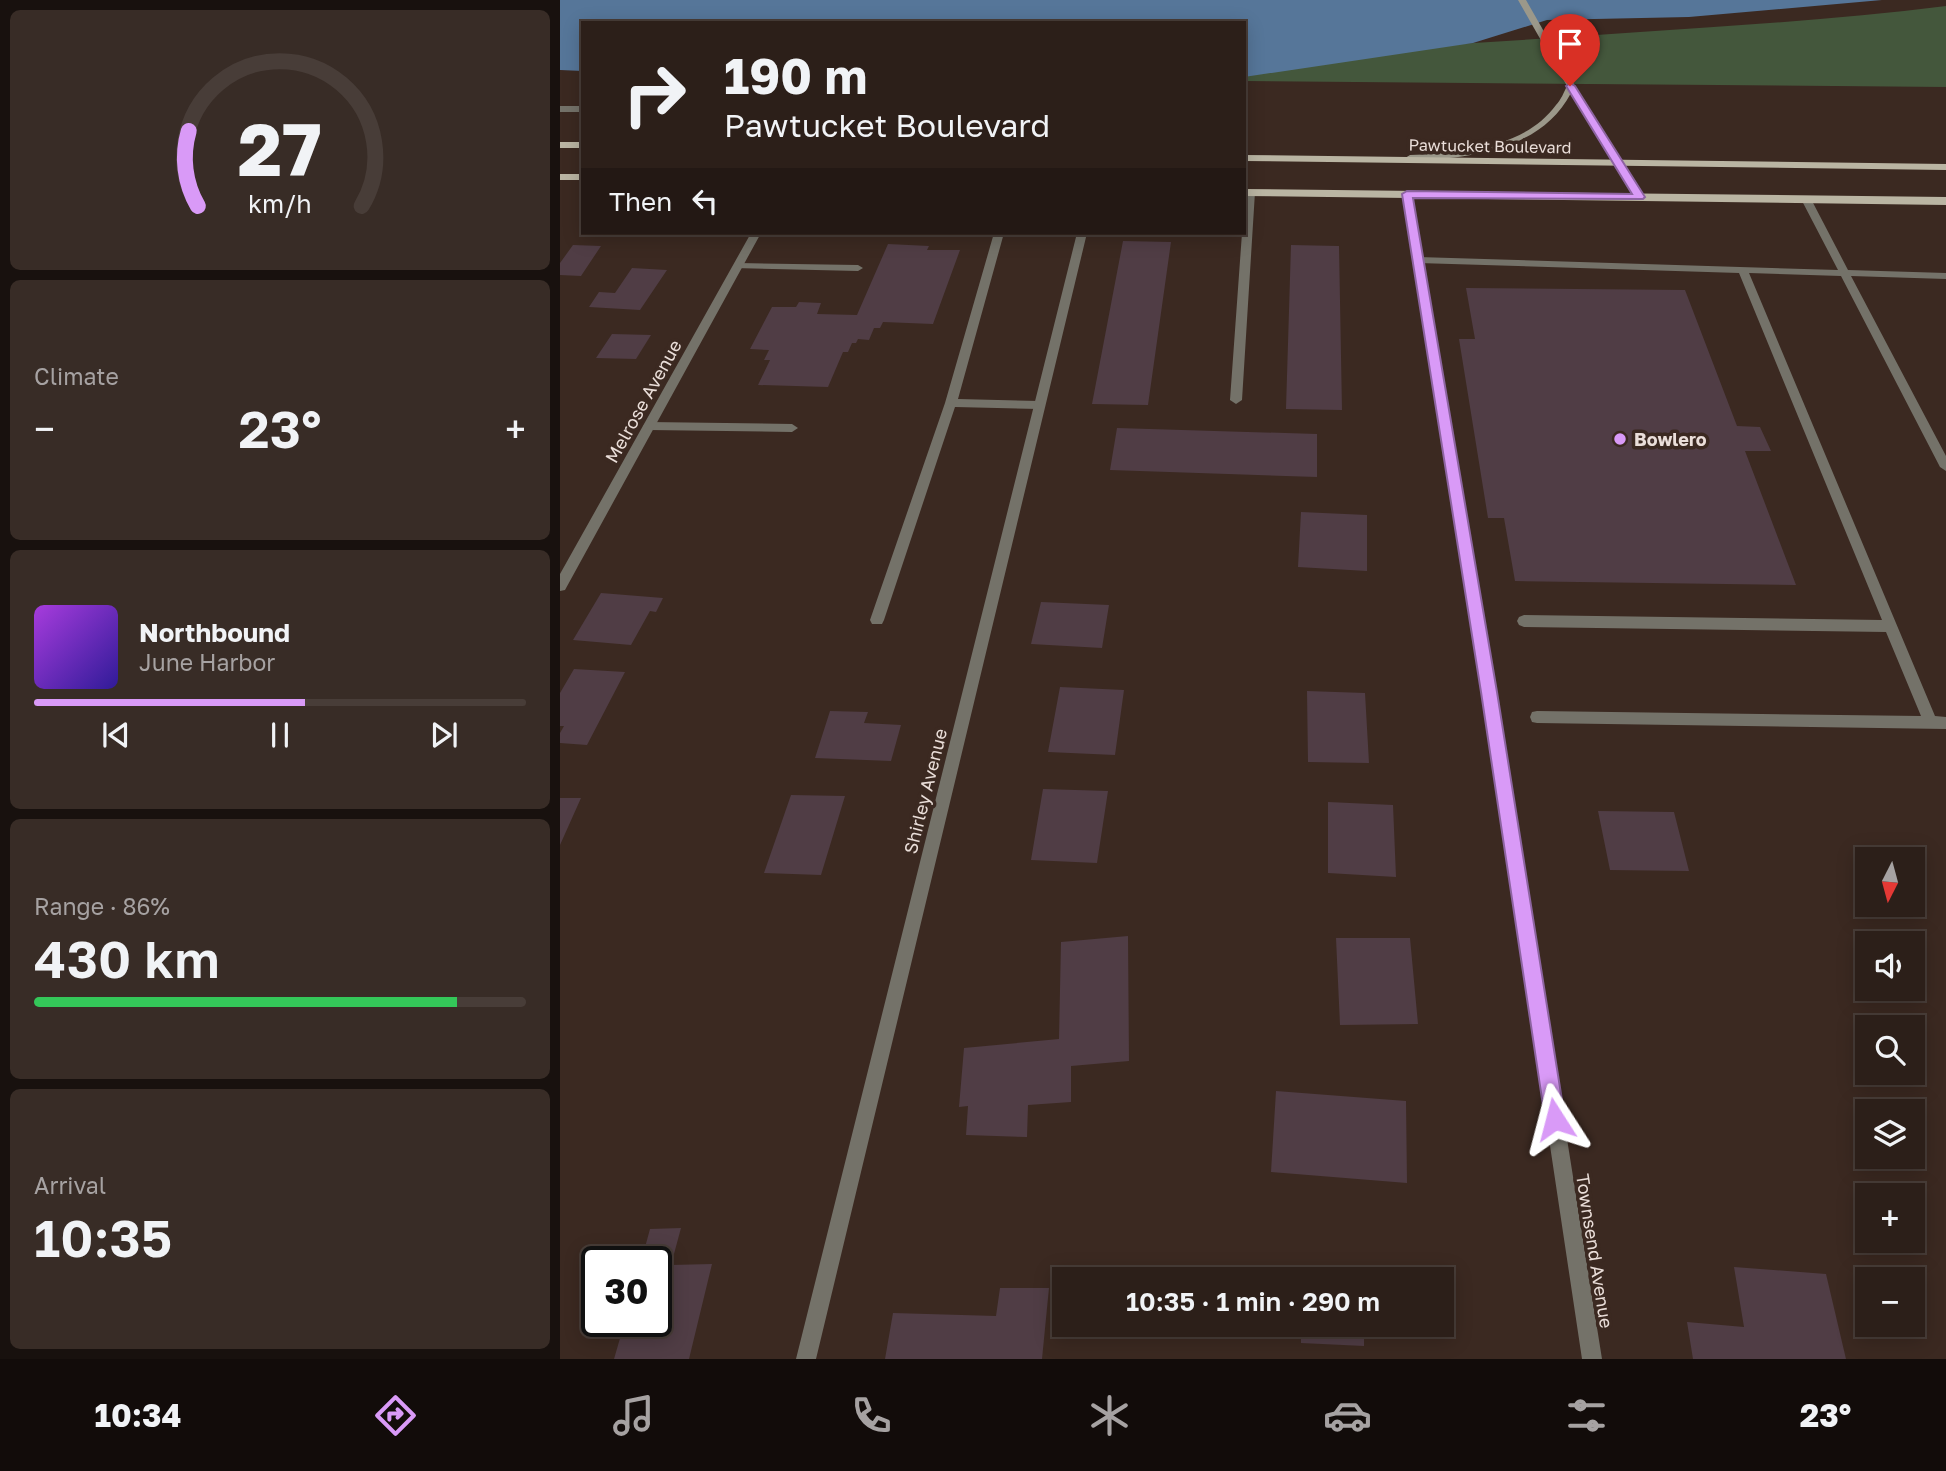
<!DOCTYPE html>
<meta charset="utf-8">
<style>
body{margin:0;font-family:"Golos Text",sans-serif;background:#382c26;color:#f1f3f6;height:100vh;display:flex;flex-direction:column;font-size:26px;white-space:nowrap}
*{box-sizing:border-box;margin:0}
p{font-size:23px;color:#a6a2a2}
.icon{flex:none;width:38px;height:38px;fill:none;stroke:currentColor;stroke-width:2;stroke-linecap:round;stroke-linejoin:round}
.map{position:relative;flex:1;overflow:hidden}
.details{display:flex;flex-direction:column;gap:10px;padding:10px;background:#18110e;width:560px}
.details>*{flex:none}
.hud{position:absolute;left:21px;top:21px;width:665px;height:214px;border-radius:0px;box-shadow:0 4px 18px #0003,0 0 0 2px #483d38;background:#2c1f19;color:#f1f3f6;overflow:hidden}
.needle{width:46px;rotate:186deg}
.fabs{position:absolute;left:1295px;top:847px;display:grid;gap:14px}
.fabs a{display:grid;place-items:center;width:70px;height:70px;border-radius:0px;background:#2c1f19;box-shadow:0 4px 18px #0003,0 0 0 2px #483d38;font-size:35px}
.speed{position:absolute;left:21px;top:1246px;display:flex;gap:14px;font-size:35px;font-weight:700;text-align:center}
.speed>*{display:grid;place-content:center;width:91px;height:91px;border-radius:50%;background:#2c1f19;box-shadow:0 4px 18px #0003,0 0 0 2px #483d38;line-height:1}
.speed .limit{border:4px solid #111;border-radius:10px;background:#fff;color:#111}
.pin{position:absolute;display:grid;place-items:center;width:60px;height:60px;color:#fff;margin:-72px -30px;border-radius:50% 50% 50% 0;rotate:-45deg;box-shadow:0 0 7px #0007}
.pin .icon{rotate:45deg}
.me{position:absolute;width:77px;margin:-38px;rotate:351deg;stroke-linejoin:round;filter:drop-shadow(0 0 5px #0008)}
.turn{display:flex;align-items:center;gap:24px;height:147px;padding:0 28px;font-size:32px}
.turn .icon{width:91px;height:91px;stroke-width:2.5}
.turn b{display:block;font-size:49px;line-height:60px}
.then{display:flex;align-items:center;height:66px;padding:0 28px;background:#0003;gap:14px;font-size:26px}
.big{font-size:52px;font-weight:600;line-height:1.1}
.details .tile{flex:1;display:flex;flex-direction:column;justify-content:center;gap:10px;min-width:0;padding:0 24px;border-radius:10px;background:#382c26}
.details .dial{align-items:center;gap:0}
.dial svg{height:182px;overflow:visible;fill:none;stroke:#483d38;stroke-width:7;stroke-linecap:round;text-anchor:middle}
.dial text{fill:#f1f3f6;stroke:none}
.song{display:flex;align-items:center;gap:21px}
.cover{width:84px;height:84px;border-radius:10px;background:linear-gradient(135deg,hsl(280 70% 55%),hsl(250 70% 35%))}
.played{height:7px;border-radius:4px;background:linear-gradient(90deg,#d99af7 55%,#483d38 55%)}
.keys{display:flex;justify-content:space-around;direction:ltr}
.heat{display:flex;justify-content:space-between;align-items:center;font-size:38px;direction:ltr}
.charge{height:10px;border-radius:5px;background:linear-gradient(90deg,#34c759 86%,#483d38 0)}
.trip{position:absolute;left:492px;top:1267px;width:402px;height:70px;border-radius:0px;background:#2c1f19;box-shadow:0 4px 18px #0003,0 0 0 2px #483d38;font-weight:600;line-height:70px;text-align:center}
.dock{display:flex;height:112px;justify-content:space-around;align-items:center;background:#120c0a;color:#a6a2a2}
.dock .icon{width:49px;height:49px}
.dock .selected{color:#d99af7}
.dock b{font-size:32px;color:#f1f3f6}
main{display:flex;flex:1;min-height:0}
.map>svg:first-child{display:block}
.green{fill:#44573c}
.water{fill:#567699}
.building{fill:#503d45}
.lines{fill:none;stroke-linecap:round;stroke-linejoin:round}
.service{fill:#747269;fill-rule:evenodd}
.minor{fill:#747269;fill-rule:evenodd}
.secondary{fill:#9b988a;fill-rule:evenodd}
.primary{fill:#bab5a3;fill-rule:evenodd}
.route{fill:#d99af7;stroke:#8d64a1;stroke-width:2}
.poi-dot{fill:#d99af7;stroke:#3b2921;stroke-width:2.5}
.labels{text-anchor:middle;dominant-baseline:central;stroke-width:7;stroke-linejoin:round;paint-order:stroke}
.far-street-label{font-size:16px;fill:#eaded9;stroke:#3b2921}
.street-label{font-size:18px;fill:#eaded9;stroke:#3b2921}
.poi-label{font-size:18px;font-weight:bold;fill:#eaded9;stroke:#3b2921;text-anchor:start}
</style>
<main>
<section class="details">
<div class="tile dial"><svg viewBox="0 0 100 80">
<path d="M14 69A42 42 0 1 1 86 69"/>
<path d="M14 69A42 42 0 0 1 10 36" stroke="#d99af7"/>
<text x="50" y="56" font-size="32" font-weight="700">27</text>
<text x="50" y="72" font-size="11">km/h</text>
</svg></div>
<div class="tile"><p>Climate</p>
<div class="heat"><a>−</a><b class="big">23°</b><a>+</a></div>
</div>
<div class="tile">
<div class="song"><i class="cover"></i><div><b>Northbound</b><p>June Harbor</p></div></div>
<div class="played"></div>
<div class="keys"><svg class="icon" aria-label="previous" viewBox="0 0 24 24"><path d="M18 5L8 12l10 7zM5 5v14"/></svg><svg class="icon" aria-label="pause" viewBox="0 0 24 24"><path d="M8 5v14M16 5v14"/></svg><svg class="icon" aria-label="next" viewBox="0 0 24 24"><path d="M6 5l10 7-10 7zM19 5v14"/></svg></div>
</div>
<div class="tile"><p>Range · 86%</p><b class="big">430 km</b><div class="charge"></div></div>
<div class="tile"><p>Arrival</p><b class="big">10:35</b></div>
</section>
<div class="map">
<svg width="1386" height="1359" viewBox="0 0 1386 1359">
<rect width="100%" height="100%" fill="#3b2921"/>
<path class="green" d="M1386,6V87L684,81V54C817,50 948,41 1080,32C1182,25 1284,19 1386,6Z"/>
<path class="water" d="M0,0H1322L1129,17L987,20L913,43L684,77V23H23V71L0,70Z"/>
<path class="building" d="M563,241L611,242L588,405L532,404Z
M328,244L369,246L367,250H400L373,324L323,322L320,328H314L309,340L298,339L296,343H292L288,352H283L268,387L198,385L210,360H204L209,350L190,349L212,307H236L239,302L261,303L257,314L297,315Z
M13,245L41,246L21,276L0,275V263Z
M731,245L779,246L782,410L726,409Z
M72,268L107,270L80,310L29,307L39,292L55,293Z
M906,288L1125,290L1177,426L1200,427L1211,451H1185L1236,585L955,581L944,518H928L899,339H915Z
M52,334L91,335L76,359L36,358Z
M557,428L757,434V477L550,470Z
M741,512L807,515V571L738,567Z
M41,593L103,598L96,612L90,611L71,645L13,640Z
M481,602L549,605L542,648L471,644Z
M14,669L65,672L27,745L0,743V733L4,726H0V693Z
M500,687L564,690L555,755L488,752Z
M747,691L805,693L809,763L748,762Z
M270,711L308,712L304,723L341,725L331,761L255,758Z
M483,789L548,791L537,863L471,860Z
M231,795L285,796L261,875L204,873Z
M0,798H21L0,845Z
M768,802L833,805L836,877L768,873Z
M1038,811L1114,812L1129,871L1050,870Z
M568,936L569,1061L511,1066V1102L468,1105L467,1137L406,1135L408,1106L399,1107L404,1048L499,1039L501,942Z
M776,938H850L858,1024L780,1025Z
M716,1091L846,1101L847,1183L711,1172Z
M121,1228L111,1265L152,1264L129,1359H54L65,1321H96V1262H81L90,1229Z
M1174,1267L1266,1274L1286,1359H1133L1127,1322L1184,1327Z
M440,1288H489L482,1359H325L333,1313L436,1316Z
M741,1325H804V1346L741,1343Z"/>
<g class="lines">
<path class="service" d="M0,106H23V112H0Z
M690,189L695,192L682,400L676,404L670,400L682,233H684L685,192Z
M1246,196L1251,199L1288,270L1386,273V279L1291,276L1386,456V471L1380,467L1281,276L1189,273L1375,716L1386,717V729L977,723L972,722L970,717L972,712L977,711L1361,716L1326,632L964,627L959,625L957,621L959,617L964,615L1322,620L1179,273L858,263L853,260L858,257L1278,270L1241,199Z
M434,233H444L398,399L479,401L485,405L479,409L395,407L324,620L322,624H312L310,620L385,403Z
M178,263L298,265L303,268L298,271L174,268L173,266Z
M89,422L232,424L238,428L232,432L89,430L83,426Z"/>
<path class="minor" d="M847,191L852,194L936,692L1042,1359H1022L922,692L842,194Z
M191,233H201L5,590L0,591V574Z
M517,233H527L256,1359H236Z"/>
<path class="secondary" d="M958,0H966L1015,86L1084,197L1082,199L1074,197L1011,93C981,151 908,158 850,161L845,158L850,155C899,153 964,149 996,105C1001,100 1004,92 1007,86Z"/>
<path class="primary" d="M0,142H23V148H0Z
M684,155L1386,164V170L684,161Z
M0,174H23V180H0Z
M684,189L1386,197V205L684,196Z"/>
</g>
<path class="route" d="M1010,83L1015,86L1085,197L1083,199L853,198L937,692L1005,1119L1002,1126L995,1129L988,1126L985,1119L921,692L842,194L847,191L1072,194L1006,86Z"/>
<circle class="poi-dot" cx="1060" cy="439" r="7"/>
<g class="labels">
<g class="far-street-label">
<text transform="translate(930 146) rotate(1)">Pawtucket Boulevard</text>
</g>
<g class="street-label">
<text transform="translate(83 401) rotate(-61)">Melrose Avenue</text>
<text transform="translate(365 791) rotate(-76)">Shirley Avenue</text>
<text transform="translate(1035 1251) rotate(81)">Townsend Avenue</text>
</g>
<g class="poi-label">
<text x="1074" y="439">Bowlero</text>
</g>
</g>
</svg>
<div class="fabs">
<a><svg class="needle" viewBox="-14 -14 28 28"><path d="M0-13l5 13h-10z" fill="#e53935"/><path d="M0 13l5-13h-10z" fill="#a6a2a2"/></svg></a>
<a><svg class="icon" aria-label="sound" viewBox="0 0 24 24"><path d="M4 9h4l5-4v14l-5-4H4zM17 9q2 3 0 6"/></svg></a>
<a><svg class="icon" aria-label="search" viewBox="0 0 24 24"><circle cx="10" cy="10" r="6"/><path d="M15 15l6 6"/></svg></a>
<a><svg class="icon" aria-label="layers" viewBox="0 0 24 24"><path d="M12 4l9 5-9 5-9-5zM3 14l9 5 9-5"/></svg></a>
<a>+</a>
<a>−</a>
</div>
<div class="speed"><div class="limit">30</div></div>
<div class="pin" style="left:1010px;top:86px;background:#d93025"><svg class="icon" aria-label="arrive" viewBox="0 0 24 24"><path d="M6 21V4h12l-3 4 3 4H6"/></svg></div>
<svg class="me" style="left:995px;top:1119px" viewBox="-20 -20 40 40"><path d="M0-17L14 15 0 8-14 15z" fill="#d99af7" stroke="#fff" stroke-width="4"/></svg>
<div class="trip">10:35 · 1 min · 290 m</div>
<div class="hud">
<div class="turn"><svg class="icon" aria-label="right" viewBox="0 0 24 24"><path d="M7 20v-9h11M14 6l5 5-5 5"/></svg><div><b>190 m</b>Pawtucket Boulevard</div></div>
<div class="then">Then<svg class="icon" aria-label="left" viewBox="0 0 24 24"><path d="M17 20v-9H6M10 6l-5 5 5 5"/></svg></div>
</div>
</div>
</main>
<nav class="dock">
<b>10:34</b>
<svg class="icon selected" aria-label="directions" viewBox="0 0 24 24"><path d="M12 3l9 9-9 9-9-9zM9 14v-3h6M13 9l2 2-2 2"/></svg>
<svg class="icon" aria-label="music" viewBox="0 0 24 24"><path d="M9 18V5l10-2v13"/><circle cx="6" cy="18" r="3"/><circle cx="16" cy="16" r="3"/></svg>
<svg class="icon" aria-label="phone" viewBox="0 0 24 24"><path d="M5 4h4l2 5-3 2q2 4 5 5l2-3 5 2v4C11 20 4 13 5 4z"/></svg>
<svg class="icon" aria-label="climate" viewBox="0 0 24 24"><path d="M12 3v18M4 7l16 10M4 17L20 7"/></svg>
<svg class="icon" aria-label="car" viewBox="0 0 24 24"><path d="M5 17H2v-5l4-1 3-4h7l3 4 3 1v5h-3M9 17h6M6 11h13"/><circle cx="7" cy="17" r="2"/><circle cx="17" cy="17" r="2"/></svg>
<svg class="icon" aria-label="filters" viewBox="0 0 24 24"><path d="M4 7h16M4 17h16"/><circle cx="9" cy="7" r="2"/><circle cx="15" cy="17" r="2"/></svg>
<b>23°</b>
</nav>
